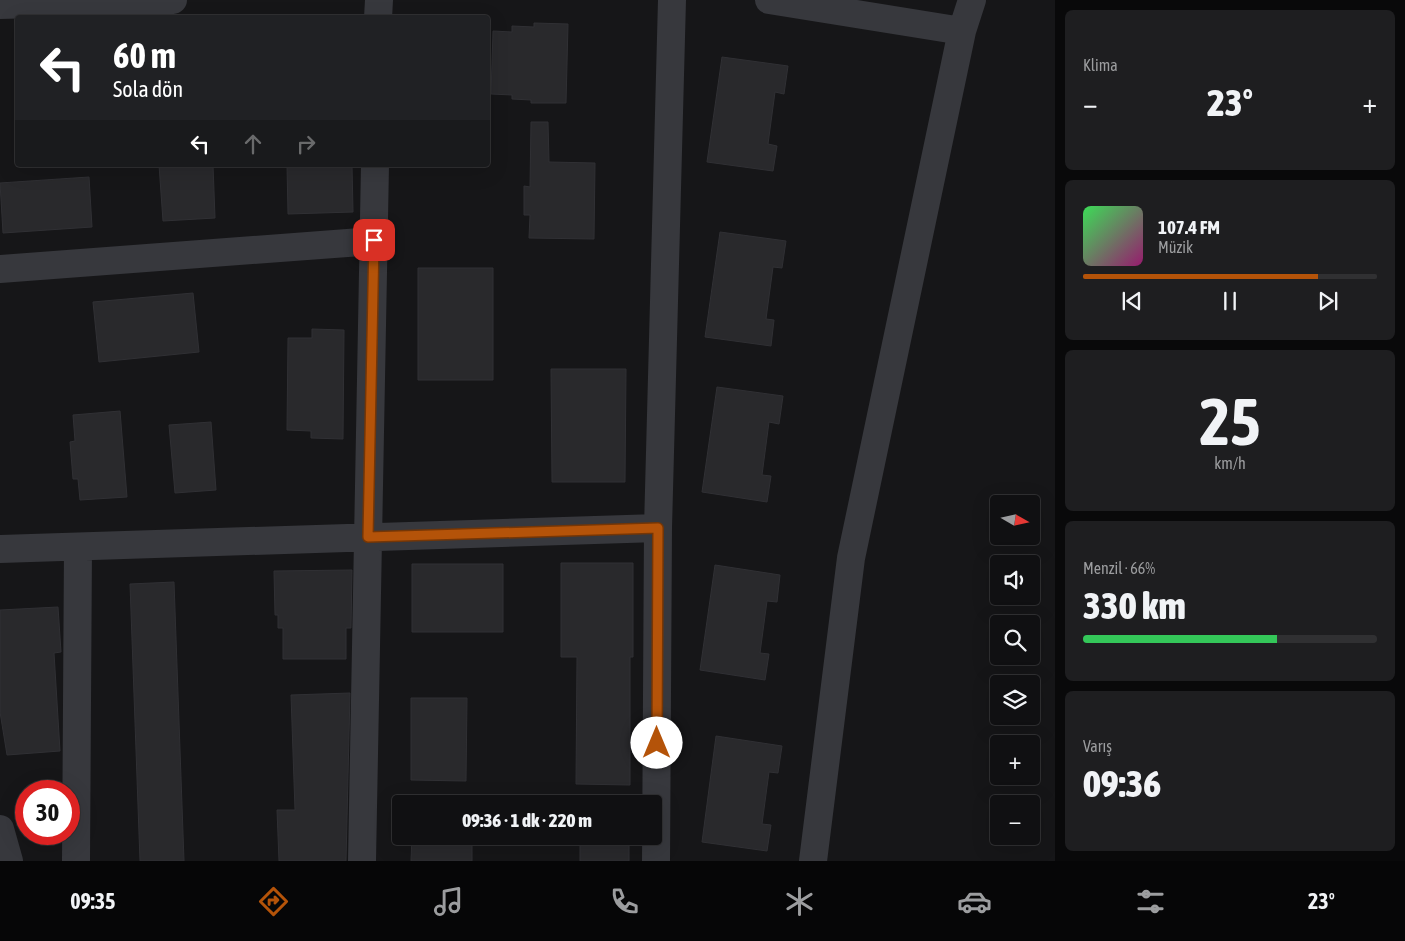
<!DOCTYPE html>
<html lang="tr">
<meta charset="utf-8">
<style>
body{margin:0;font-family:"Asap Condensed",sans-serif;background:#1e1e20;color:#f1f3f6;height:100vh;display:flex;flex-direction:column;font-size:19px;white-space:nowrap}
*{box-sizing:border-box;margin:0}
p{font-size:16px;color:#9c9d9f}
.icon{flex:none;width:28px;height:28px;fill:none;stroke:currentColor;stroke-width:2;stroke-linecap:round;stroke-linejoin:round}
.map{position:relative;flex:1;overflow:hidden}
.details{display:flex;flex-direction:column;gap:10px;padding:10px;background:#09090a;width:350px}
.details>*{flex:none}
.banner{position:absolute;left:15px;top:15px;width:475px;height:152px;border-radius:5px;box-shadow:0 5px 20px #0002,0 0 0 1px #303032;background:#202124;color:#fff;overflow:hidden}
.needle{width:32px;rotate:99deg}
.tools{position:absolute;left:990px;top:495px;display:grid;gap:10px}
.tools a{display:grid;place-items:center;width:50px;height:50px;border-radius:5px;background:#101012;box-shadow:0 5px 20px #0002,0 0 0 1px #303032;font-size:25px}
.speed{position:absolute;left:15px;top:780px;display:flex;gap:10px;font-size:25px;font-weight:700;text-align:center}
.speed>*{display:grid;place-content:center;width:65px;height:65px;border-radius:50%;background:#101012;box-shadow:0 5px 20px #0002,0 0 0 1px #303032;line-height:1}
.speed .limit{border:8px solid #d22;background:#fff;color:#111}
.pin{position:absolute;display:grid;place-items:center;width:42px;height:42px;color:#fff;margin:-21px;border-radius:10px;box-shadow:0 2px 8px #0006}
.me{position:absolute;width:55px;margin:-28px;rotate:0deg;stroke-linejoin:round;filter:drop-shadow(0 0 4px #0008)}
.turn{display:flex;align-items:center;gap:18px;height:105px;padding:0 15px;font-size:22px}
.turn .icon{width:65px;height:65px;stroke-width:2.5}
.turn b{display:block;font-size:35px;line-height:42px}
.lanes{display:flex;align-items:center;height:48px;padding:0 15px;background:#0003;justify-content:center;gap:25px;direction:ltr}
.lanes .off{opacity:.35}
.big{font-size:38px;font-weight:800;line-height:1.1}
.details .card{flex:1;display:flex;flex-direction:column;justify-content:center;gap:8px;min-width:0;padding:0 18px;border-radius:8px;background:#1e1e20}
.details .dial{align-items:center;gap:0}
.dial b{font-size:65px;line-height:1}
.song{display:flex;align-items:center;gap:15px}
.cover{width:60px;height:60px;border-radius:8px;background:linear-gradient(135deg,hsl(130 70% 55%),hsl(320 70% 35%))}
.played{height:5px;border-radius:2px;background:linear-gradient(90deg,#b45309 80%,#303032 80%)}
.keys{display:flex;justify-content:space-around;direction:ltr}
.heat{display:flex;justify-content:space-between;align-items:center;font-size:28px;direction:ltr}
.charge{height:8px;border-radius:4px;background:linear-gradient(90deg,#34c759 66%,#303032 0)}
.trip{position:absolute;left:392px;top:795px;width:270px;height:50px;border-radius:5px;background:#101012;box-shadow:0 5px 20px #0002,0 0 0 1px #303032;font-weight:800;line-height:50px;text-align:center}
.dock{display:flex;height:80px;justify-content:space-around;align-items:center;background:#060607;color:#9c9d9f}
.dock .icon{width:35px;height:35px}
.dock .current{color:#b45309}
.dock b{font-size:22px;color:#f1f3f6}
main{display:flex;flex:1;min-height:0}
.map>svg:first-child{display:block}
.building{fill:#29292c;stroke:#303034}
.lines{fill:none;stroke-linecap:round;stroke-linejoin:round}
.minor{stroke:#37383d;stroke-width:28}
.route-casing{stroke:#753606;stroke-width:12}
.route{stroke:#b45309;stroke-width:9}
</style>
<main>
<div class="map">
<svg width="1055" height="861" viewBox="0 0 1055 861">
<rect width="100%" height="100%" fill="#161618"/>
<path class="building" d="M534,23L568,24L566,103H531V100L512,99V95L491,94L493,31L512,32V26L534,27Z
M722,57L788,66L784,94L775,92L768,144L777,146L773,171L707,162Z
M531,122H548L549,162L595,163L594,239L529,238L530,215H524V186L530,187Z
M159,165H213L215,218L163,221Z
M287,165H352L353,212L288,214Z
M89,177L92,227L3,233L0,183Z
M720,232L786,241L782,268L773,267L766,319L774,320L771,346L705,337Z
M418,268H493V380H418Z
M193,293L199,352L99,362L93,302Z
M312,329L344,330L343,439L311,438V431L287,430L288,338H312Z
M551,369H626L625,482H552Z
M717,387L783,396L779,424L769,422L762,475L771,476L767,502L702,492Z
M120,411L127,497L80,500L78,479H73L70,442L75,441L73,415Z
M211,422L216,490L175,493L169,425Z
M561,563H633V657H630V785L576,784L577,657H561Z
M412,564H503V632H412Z
M715,565L780,575L777,602L767,601L760,653L769,654L765,680L700,670Z
M352,570L351,628H346V659H283V628H278V615H275L274,571Z
M174,582L184,861H140L130,584Z
M58,607L61,652L54,653L60,751L7,755L0,712V610Z
M350,693L346,861H279L277,810H295L291,695Z
M411,698H467L466,781L411,780Z
M716,736L782,746L778,773L769,772L762,824L771,825L767,851L702,842Z
M412,836H472V861H411Z
M580,836H629V861H580Z"/>
<g class="lines">
<path class="minor" d="M769,0L962,31
M0,5L173,0
M378,18L379,0
M0,269L374,241
M0,549L658,528
M0,829L9,861
M76,861L78,547
M362,861L375,165
M656,861L658,528L672,0
M813,861L851,558L962,31L972,0"/>
</g>
<g class="lines">
<defs>
<path id="route" d="M374,240L368,537L658,528L657,743"/>
</defs>
<use href="#route" class="route-casing"/>
<use href="#route" class="route"/>
</g>
</svg>
<div class="tools">
<a><svg class="needle" viewBox="-14 -14 28 28"><path d="M0-13l5 13h-10z" fill="#e53935"/><path d="M0 13l5-13h-10z" fill="#9c9d9f"/></svg></a>
<a><svg class="icon" aria-label="sound" viewBox="0 0 24 24"><path d="M4 9h4l5-4v14l-5-4H4zM17 9q2 3 0 6"/></svg></a>
<a><svg class="icon" aria-label="search" viewBox="0 0 24 24"><circle cx="10" cy="10" r="6"/><path d="M15 15l6 6"/></svg></a>
<a><svg class="icon" aria-label="layers" viewBox="0 0 24 24"><path d="M12 4l9 5-9 5-9-5zM3 14l9 5 9-5"/></svg></a>
<a>+</a>
<a>−</a>
</div>
<div class="speed"><div class="limit">30</div></div>
<div class="pin" style="left:374px;top:240px;background:#d93025"><svg class="icon" aria-label="arrive" viewBox="0 0 24 24"><path d="M6 21V4h12l-3 4 3 4H6"/></svg></div>
<svg class="me" style="left:657px;top:743px" viewBox="-20 -20 40 40"><circle r="19" fill="#fff"/><path d="M0-13L10 11 0 6-10 11z" fill="#b45309"/></svg>
<div class="trip">09:36 · 1 dk · 220 m</div>
<div class="banner">
<div class="turn"><svg class="icon" aria-label="left" viewBox="0 0 24 24"><path d="M17 20v-9H6M10 6l-5 5 5 5"/></svg><div><b>60 m</b>Sola dön</div></div>
<div class="lanes"><svg class="icon" aria-label="left" viewBox="0 0 24 24"><path d="M17 20v-9H6M10 6l-5 5 5 5"/></svg><svg class="icon off" aria-label="ahead" viewBox="0 0 24 24"><path d="M12 20V5M6 11l6-6 6 6"/></svg><svg class="icon off" aria-label="right" viewBox="0 0 24 24"><path d="M7 20v-9h11M14 6l5 5-5 5"/></svg></div>
</div>
</div>
<section class="details">
<div class="card"><p>Klima</p>
<div class="heat"><a>−</a><b class="big">23°</b><a>+</a></div>
</div>
<div class="card">
<div class="song"><i class="cover"></i><div><b>107.4 FM</b><p>Müzik</p></div></div>
<div class="played"></div>
<div class="keys"><svg class="icon" aria-label="previous" viewBox="0 0 24 24"><path d="M18 5L8 12l10 7zM5 5v14"/></svg><svg class="icon" aria-label="pause" viewBox="0 0 24 24"><path d="M8 5v14M16 5v14"/></svg><svg class="icon" aria-label="next" viewBox="0 0 24 24"><path d="M6 5l10 7-10 7zM19 5v14"/></svg></div>
</div>
<div class="card dial"><b>25</b><p>km/h</p></div>
<div class="card"><p>Menzil · 66%</p><b class="big">330 km</b><div class="charge"></div></div>
<div class="card"><p>Varış</p><b class="big">09:36</b></div>
</section>
</main>
<nav class="dock">
<b>09:35</b>
<svg class="icon current" aria-label="directions" viewBox="0 0 24 24"><path d="M12 3l9 9-9 9-9-9zM9 14v-3h6M13 9l2 2-2 2"/></svg>
<svg class="icon" aria-label="music" viewBox="0 0 24 24"><path d="M9 18V5l10-2v13"/><circle cx="6" cy="18" r="3"/><circle cx="16" cy="16" r="3"/></svg>
<svg class="icon" aria-label="phone" viewBox="0 0 24 24"><path d="M5 4h4l2 5-3 2q2 4 5 5l2-3 5 2v4C11 20 4 13 5 4z"/></svg>
<svg class="icon" aria-label="climate" viewBox="0 0 24 24"><path d="M12 3v18M4 7l16 10M4 17L20 7"/></svg>
<svg class="icon" aria-label="car" viewBox="0 0 24 24"><path d="M5 17H2v-5l4-1 3-4h7l3 4 3 1v5h-3M9 17h6M6 11h13"/><circle cx="7" cy="17" r="2"/><circle cx="17" cy="17" r="2"/></svg>
<svg class="icon" aria-label="filters" viewBox="0 0 24 24"><path d="M4 7h16M4 17h16"/><circle cx="9" cy="7" r="2"/><circle cx="15" cy="17" r="2"/></svg>
<b>23°</b>
</nav>
